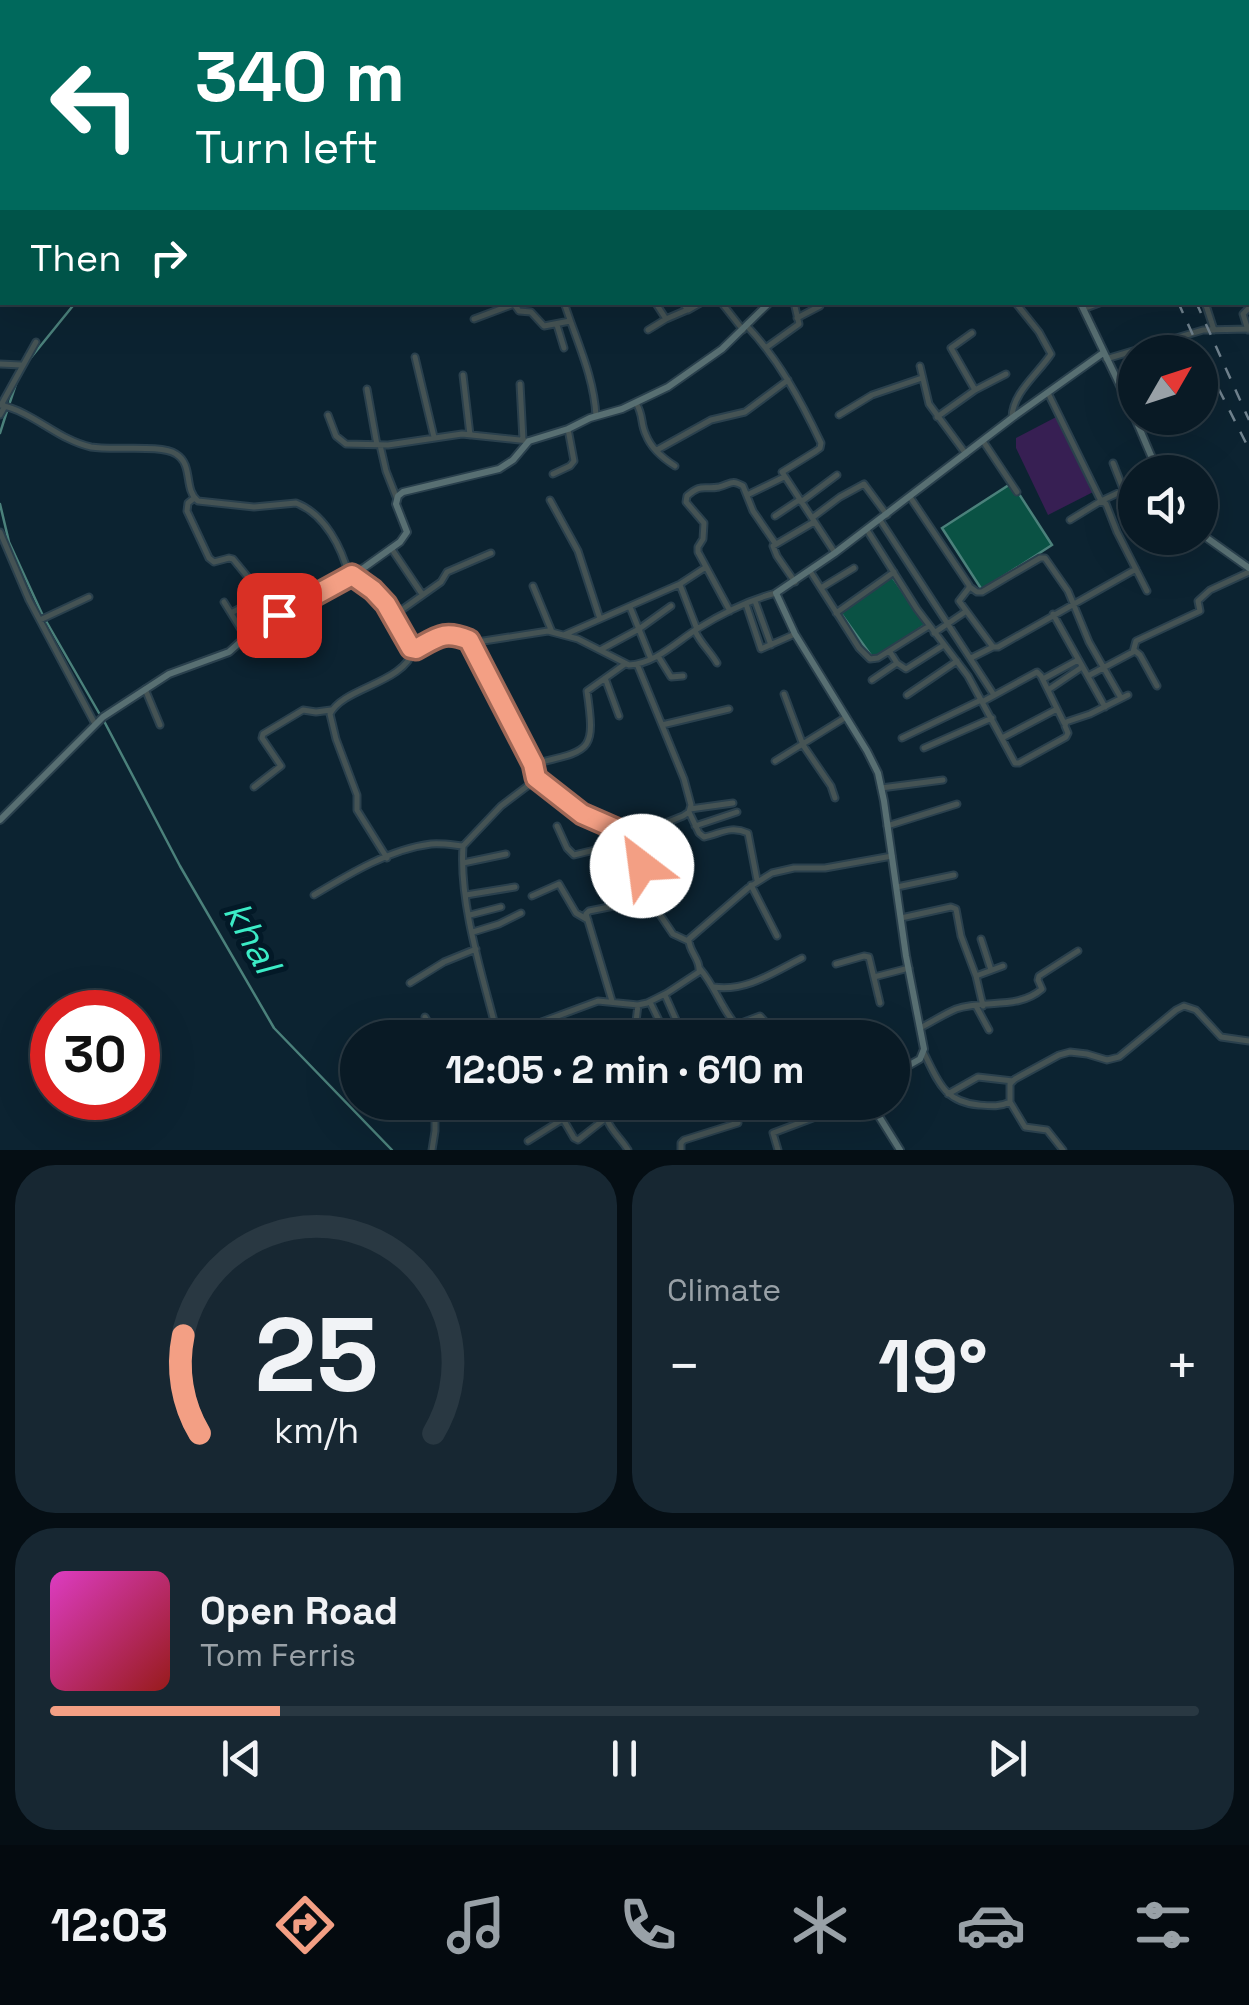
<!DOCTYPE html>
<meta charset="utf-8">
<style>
body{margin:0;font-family:"Space Grotesk",sans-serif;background:#172732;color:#f1f3f6;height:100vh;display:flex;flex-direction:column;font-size:38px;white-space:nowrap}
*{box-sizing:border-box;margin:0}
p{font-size:32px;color:#99a1a7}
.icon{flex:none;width:55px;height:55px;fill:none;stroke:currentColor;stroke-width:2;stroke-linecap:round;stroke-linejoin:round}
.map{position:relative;height:1150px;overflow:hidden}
.details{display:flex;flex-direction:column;gap:15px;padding:15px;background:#050e14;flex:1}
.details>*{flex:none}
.guide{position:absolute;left:0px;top:0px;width:1250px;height:305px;box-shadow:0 10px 40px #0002,0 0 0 2px #293842;background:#00695c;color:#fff;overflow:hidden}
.needle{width:65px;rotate:51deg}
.buttons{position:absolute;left:1118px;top:335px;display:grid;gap:20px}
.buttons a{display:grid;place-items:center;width:100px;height:100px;border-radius:50%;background:#091a25;box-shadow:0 10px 40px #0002,0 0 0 2px #293842;font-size:50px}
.speed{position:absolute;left:30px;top:990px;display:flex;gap:20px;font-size:50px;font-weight:700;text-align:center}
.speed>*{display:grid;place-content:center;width:130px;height:130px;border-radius:50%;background:#091a25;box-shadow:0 10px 40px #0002,0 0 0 2px #293842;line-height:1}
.speed .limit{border:15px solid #d22;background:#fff;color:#111}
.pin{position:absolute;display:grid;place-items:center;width:85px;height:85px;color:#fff;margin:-42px;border-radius:20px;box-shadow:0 5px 15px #0006}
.me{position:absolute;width:110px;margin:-55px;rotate:330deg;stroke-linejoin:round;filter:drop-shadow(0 0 8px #0008)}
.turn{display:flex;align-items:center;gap:35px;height:210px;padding:0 30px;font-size:45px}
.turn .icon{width:130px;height:130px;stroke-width:2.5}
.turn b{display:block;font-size:70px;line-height:85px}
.then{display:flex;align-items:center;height:95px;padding:0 30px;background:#0003;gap:20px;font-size:38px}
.big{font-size:75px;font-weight:600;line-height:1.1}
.details .card{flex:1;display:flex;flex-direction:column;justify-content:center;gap:15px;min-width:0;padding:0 35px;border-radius:40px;background:#172732}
.details .dial{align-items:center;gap:0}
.dial svg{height:260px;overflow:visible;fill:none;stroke:#293842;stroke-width:7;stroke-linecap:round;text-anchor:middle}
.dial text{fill:#f1f3f6;stroke:none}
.song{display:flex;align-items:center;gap:30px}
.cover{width:120px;height:120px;border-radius:15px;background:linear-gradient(135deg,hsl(310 70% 55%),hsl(0 70% 35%))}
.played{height:10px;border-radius:5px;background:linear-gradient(90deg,#f39f84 20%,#293842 20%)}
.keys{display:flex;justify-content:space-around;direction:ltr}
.heat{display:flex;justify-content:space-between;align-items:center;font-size:55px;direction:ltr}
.details .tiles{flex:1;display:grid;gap:15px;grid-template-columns:1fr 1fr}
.card:last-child{grid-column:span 2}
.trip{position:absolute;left:340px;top:1020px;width:570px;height:100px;border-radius:50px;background:#091a25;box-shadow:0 10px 40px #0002,0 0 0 2px #293842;font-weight:600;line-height:100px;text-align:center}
.tabs{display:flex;height:160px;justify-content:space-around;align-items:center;background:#040a0f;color:#99a1a7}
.tabs .icon{width:70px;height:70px}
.tabs .selected{color:#f39f84}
.tabs b{font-size:45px;color:#f1f3f6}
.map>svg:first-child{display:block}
.green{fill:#371f53}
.water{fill:#0a5244;stroke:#4b817b;stroke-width:2.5}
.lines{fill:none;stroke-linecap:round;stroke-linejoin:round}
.stream{stroke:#4b817b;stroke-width:2.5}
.street-casing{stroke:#2a404d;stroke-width:9}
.secondary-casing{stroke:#2a404d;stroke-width:10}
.street{stroke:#455354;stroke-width:5}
.secondary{stroke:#586f72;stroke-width:6}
.rail{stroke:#71838f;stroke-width:2.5;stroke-dasharray:12 12;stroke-linecap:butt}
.route-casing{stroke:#9e6756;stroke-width:25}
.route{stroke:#f39f84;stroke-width:18}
.labels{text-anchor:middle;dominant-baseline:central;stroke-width:10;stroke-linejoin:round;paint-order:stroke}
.water-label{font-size:38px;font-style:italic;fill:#3becc6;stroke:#031927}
</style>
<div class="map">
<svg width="1249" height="1150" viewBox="0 0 1249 1150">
<rect width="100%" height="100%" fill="#0c2331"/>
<path class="green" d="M1060,415L1099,489L1048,515L1016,448V438Z"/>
<path class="water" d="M1012,483L1052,545L982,590L942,528Z
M891,575L926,624L875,661L840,612Z"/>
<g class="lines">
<path class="stream" d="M289,2L290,0
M29,360L76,302
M10,402L16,384
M0,433L7,411
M0,504L9,542L43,616
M46,621L99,713
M104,721L180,866L274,1028L392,1150"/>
<defs>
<path id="street" d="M1070,0L1071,2
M1208,0V2
M881,2L889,0
M1030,2L1034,0
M1248,113H1249
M1248,236L1249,239
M564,302C576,340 594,376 596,416
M655,302L666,319L687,310
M682,302L688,310L702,302
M721,302L743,330
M1205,302L1214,330
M1083,309L1102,302
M797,318L820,306
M474,319L514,304L519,311L531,312L544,326L570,321
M557,325L564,348
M747,326C779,360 801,401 821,443L820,448L816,451L782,472L835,553
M648,330L666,319
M1248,330L1243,314L1249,308
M972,333L951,348L975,390
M767,347L799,324L794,302
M415,357L434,437
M1106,359L1203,330L1249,329
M0,364L21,365
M920,366L929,404L966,454
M463,375L470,435
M520,384L523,440
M367,389L377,445
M1048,393L1101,501L1106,504L1117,532L1147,591
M636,403C644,416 640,423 646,435C651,448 664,459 675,466
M0,405C34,412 58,440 91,447C113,451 161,444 176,454C194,465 183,489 198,501L254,507L296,503C325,514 342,548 349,576
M1,405L36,342
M0,415L5,406
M328,415L336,436L346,444L388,445L462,434L529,441
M839,415L872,395L922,378
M937,417L975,390L1006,374
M1012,418C1012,393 1038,374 1051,354L1039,332L1015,302
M983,441L1017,492
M380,445L386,471L397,499
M657,450L711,420L745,412L788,380
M1113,463L1124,491
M553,474L570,466L574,461L568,429
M747,495L784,477
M910,497L969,585V588L959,601L993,647H998L1136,569
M193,499L188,503L187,511L209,558L214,562L229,558L233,559L279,615
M550,500L578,551L600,619
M801,502L837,475
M775,516L799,500
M812,518L840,497L864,484L887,515
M880,520L994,695
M1070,520L1101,501L1135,485
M867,530L917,609L968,676L1015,763H1019L1066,737L1068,733L1065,726L1066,722L1090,714L1128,695
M0,532L29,600L95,724
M391,548L422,594
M810,571L859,648L870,659L878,658L929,626
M352,575L373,590L386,604L414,649L436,637L448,634L477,642L548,631L578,639L629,665C655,664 676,642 697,629C721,614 749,600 776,593
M795,582L777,556L773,546L814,522
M680,585L697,629
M533,586L552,632
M970,587L977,592H982L1040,558H1045L1068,591L1089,642L1121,698
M821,588L854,568
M755,601L771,645
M224,602L245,636
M746,604L761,649L795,634
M630,607L651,659
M730,611L698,552V547L703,539L704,523L686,502L687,496C702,483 703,490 719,487C731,484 731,479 743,486L753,511L775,543
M231,613L263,596
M836,613L894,572
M1053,614L1105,707
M393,616L441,582L447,572L491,553
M40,620L89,597
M695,631C701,644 710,651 717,663
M934,633L965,612
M566,634L680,584L706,567
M470,643L537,774L534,781L501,806L463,846C459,903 482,974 496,1029
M602,649L639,629L671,606
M1134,650L1140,655L1157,686
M890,652L897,663L906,669L944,645
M658,656L671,677L683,676
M971,658L993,647
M1088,676L1133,652L1136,641L1200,611L1198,601L1210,590L1249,572
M605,678L619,716
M1043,679L1078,660
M872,680L897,663
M145,689L160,725
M1048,690L1082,667
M784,694L803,745L831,786L835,798
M907,695L957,661
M982,702L1037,672L1041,676L1064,723
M662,725L729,709
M902,738L981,700
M1002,738L1057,709
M924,748L992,718
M775,761L846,717
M533,764C591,750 596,753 587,691L625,664
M536,778L563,801L583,814L637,838
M254,787L281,766L262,738L263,734L303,710L316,712L331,710
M881,788L943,780
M690,809L733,803
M689,812L699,833L704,837C720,834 730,825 748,833L757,880
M557,826L567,848L574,855L636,840
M695,826L737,812
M887,826L957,804
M387,858L357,810V795L336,739L330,714C343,687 404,684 414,649
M463,863L506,854
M751,885L777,936
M897,887L954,875
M646,894L673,934L688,941
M314,895C349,874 390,849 431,844C442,843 453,845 463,846
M466,895L515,887
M532,896L559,884L576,913L588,920
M470,915L501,907
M901,918L951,907L956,909L961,936L976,976L983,1006
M473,932L499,924L521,913
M981,939L991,970
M836,964L864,956L869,957L880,1003
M700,969C715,986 721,1008 736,1025L760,1016L777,1035L806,1027L812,1030L815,1038
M976,976L1003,966
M874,977L909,968
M410,983L444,962L476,949
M714,987C746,992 774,972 802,958
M665,995L684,1038
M612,1001L586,914L589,911L629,903L646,894L647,889L636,845L637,838L641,833L683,816L689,812L691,805L684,779L637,664
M650,1002L666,1035
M976,1006L989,1030
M425,1017L437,1038
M920,1028C932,1022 944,1014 956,1009C985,999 1018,1010 1042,989L1038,980L1039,976L1078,951
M474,1038C492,1024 500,1034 520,1030L598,1001L638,1005L647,1003L667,993L699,972C701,959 688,951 689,939L748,888L772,873L794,868H825L892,856
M634,1038L638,1005
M924,1053C938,1081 944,1102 979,1105C991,1106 1000,1107 1010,1102V1084L1015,1079L1059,1055L1070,1052L1087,1054L1107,1060L1119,1057L1176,1010L1184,1006L1196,1010L1221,1037L1249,1041
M948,1094L978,1077L1013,1081
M610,1102C598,1122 619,1134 628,1150
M1010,1102L1025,1127L1047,1130L1063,1150
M385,1103L386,1102
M528,1141L563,1119L574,1138L578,1140L606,1118
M432,1150L435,1131V1102
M681,1150V1143L684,1140L738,1123
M778,1150L773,1133L818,1116L821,1112L818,1102"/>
<path id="secondary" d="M957,0L958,2
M986,2V0
M1080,302L1135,417
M1135,418L1158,472
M1200,533L1249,568
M0,820L103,717L169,674L229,652L257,627L365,567L400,542L407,532L396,504L398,496L403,492L499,469L513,460L529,441L568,429L590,418L622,409L668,387L722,349L770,302
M892,1075L920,1059L924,1049L906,956L884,801L878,773L867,751L795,634L776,593L835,553L1012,418L1103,353
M870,1102L900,1150"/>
</defs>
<use href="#street" class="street-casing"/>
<use href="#secondary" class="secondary-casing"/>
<use href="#street" class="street"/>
<use href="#secondary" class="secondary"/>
<path class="rail" d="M1057,0L1058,2
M1178,302L1206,364L1249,449
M1196,302L1249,420"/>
</g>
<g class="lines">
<defs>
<path id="route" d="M279,615L352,575L373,590L386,604L411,648L416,649C438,637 444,630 469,640L533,764L536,778L582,814L637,838L636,845L642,866"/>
</defs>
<use href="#route" class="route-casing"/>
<use href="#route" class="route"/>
</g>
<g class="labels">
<g class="water-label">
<text transform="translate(252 937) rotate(61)">khal</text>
</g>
</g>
</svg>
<div class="buttons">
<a><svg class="needle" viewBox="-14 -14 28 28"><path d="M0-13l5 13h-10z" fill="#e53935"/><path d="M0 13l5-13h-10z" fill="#99a1a7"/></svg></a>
<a><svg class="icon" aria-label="sound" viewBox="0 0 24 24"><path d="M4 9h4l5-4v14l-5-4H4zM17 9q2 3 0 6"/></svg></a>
</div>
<div class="speed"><div class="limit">30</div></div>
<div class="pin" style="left:279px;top:615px;background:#d93025"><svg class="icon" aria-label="arrive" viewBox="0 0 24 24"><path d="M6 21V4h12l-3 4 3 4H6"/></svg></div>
<svg class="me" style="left:642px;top:866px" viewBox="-20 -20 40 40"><circle r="19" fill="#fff"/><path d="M0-13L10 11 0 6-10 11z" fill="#f39f84"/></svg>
<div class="trip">12:05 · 2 min · 610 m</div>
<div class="guide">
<div class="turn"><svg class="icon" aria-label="left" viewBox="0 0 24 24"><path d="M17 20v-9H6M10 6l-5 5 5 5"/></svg><div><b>340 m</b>Turn left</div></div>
<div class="then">Then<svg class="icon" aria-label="right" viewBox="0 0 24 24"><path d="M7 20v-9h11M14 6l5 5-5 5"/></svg></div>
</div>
</div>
<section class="details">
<div class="tiles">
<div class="card dial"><svg viewBox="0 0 100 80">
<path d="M14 69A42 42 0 1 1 86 69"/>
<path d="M14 69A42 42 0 0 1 9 39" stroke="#f39f84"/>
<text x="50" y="56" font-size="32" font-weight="700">25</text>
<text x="50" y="72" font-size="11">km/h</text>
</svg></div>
<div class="card"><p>Climate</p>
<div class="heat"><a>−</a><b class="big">19°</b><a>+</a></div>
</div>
<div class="card">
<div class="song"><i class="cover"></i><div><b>Open Road</b><p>Tom Ferris</p></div></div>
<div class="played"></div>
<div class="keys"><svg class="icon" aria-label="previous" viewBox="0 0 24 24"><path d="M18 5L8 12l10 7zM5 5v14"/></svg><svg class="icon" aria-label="pause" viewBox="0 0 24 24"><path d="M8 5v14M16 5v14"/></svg><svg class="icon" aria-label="next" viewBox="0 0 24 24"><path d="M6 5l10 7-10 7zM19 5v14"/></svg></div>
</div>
</div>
</section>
<nav class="tabs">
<b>12:03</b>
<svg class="icon selected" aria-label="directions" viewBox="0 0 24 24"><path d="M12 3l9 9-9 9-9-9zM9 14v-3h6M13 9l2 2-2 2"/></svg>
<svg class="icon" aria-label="music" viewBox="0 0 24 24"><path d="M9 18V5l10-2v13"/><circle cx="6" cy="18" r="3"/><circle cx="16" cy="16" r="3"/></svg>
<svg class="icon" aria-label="phone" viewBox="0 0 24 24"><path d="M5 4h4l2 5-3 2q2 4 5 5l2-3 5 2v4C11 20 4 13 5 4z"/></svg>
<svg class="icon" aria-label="climate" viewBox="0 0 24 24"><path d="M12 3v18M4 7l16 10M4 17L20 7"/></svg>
<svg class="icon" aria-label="car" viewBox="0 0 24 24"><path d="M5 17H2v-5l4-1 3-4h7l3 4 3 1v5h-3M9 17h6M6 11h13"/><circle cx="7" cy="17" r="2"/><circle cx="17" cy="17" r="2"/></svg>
<svg class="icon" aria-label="filters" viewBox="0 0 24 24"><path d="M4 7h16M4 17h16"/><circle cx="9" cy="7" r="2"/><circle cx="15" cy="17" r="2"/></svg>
</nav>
